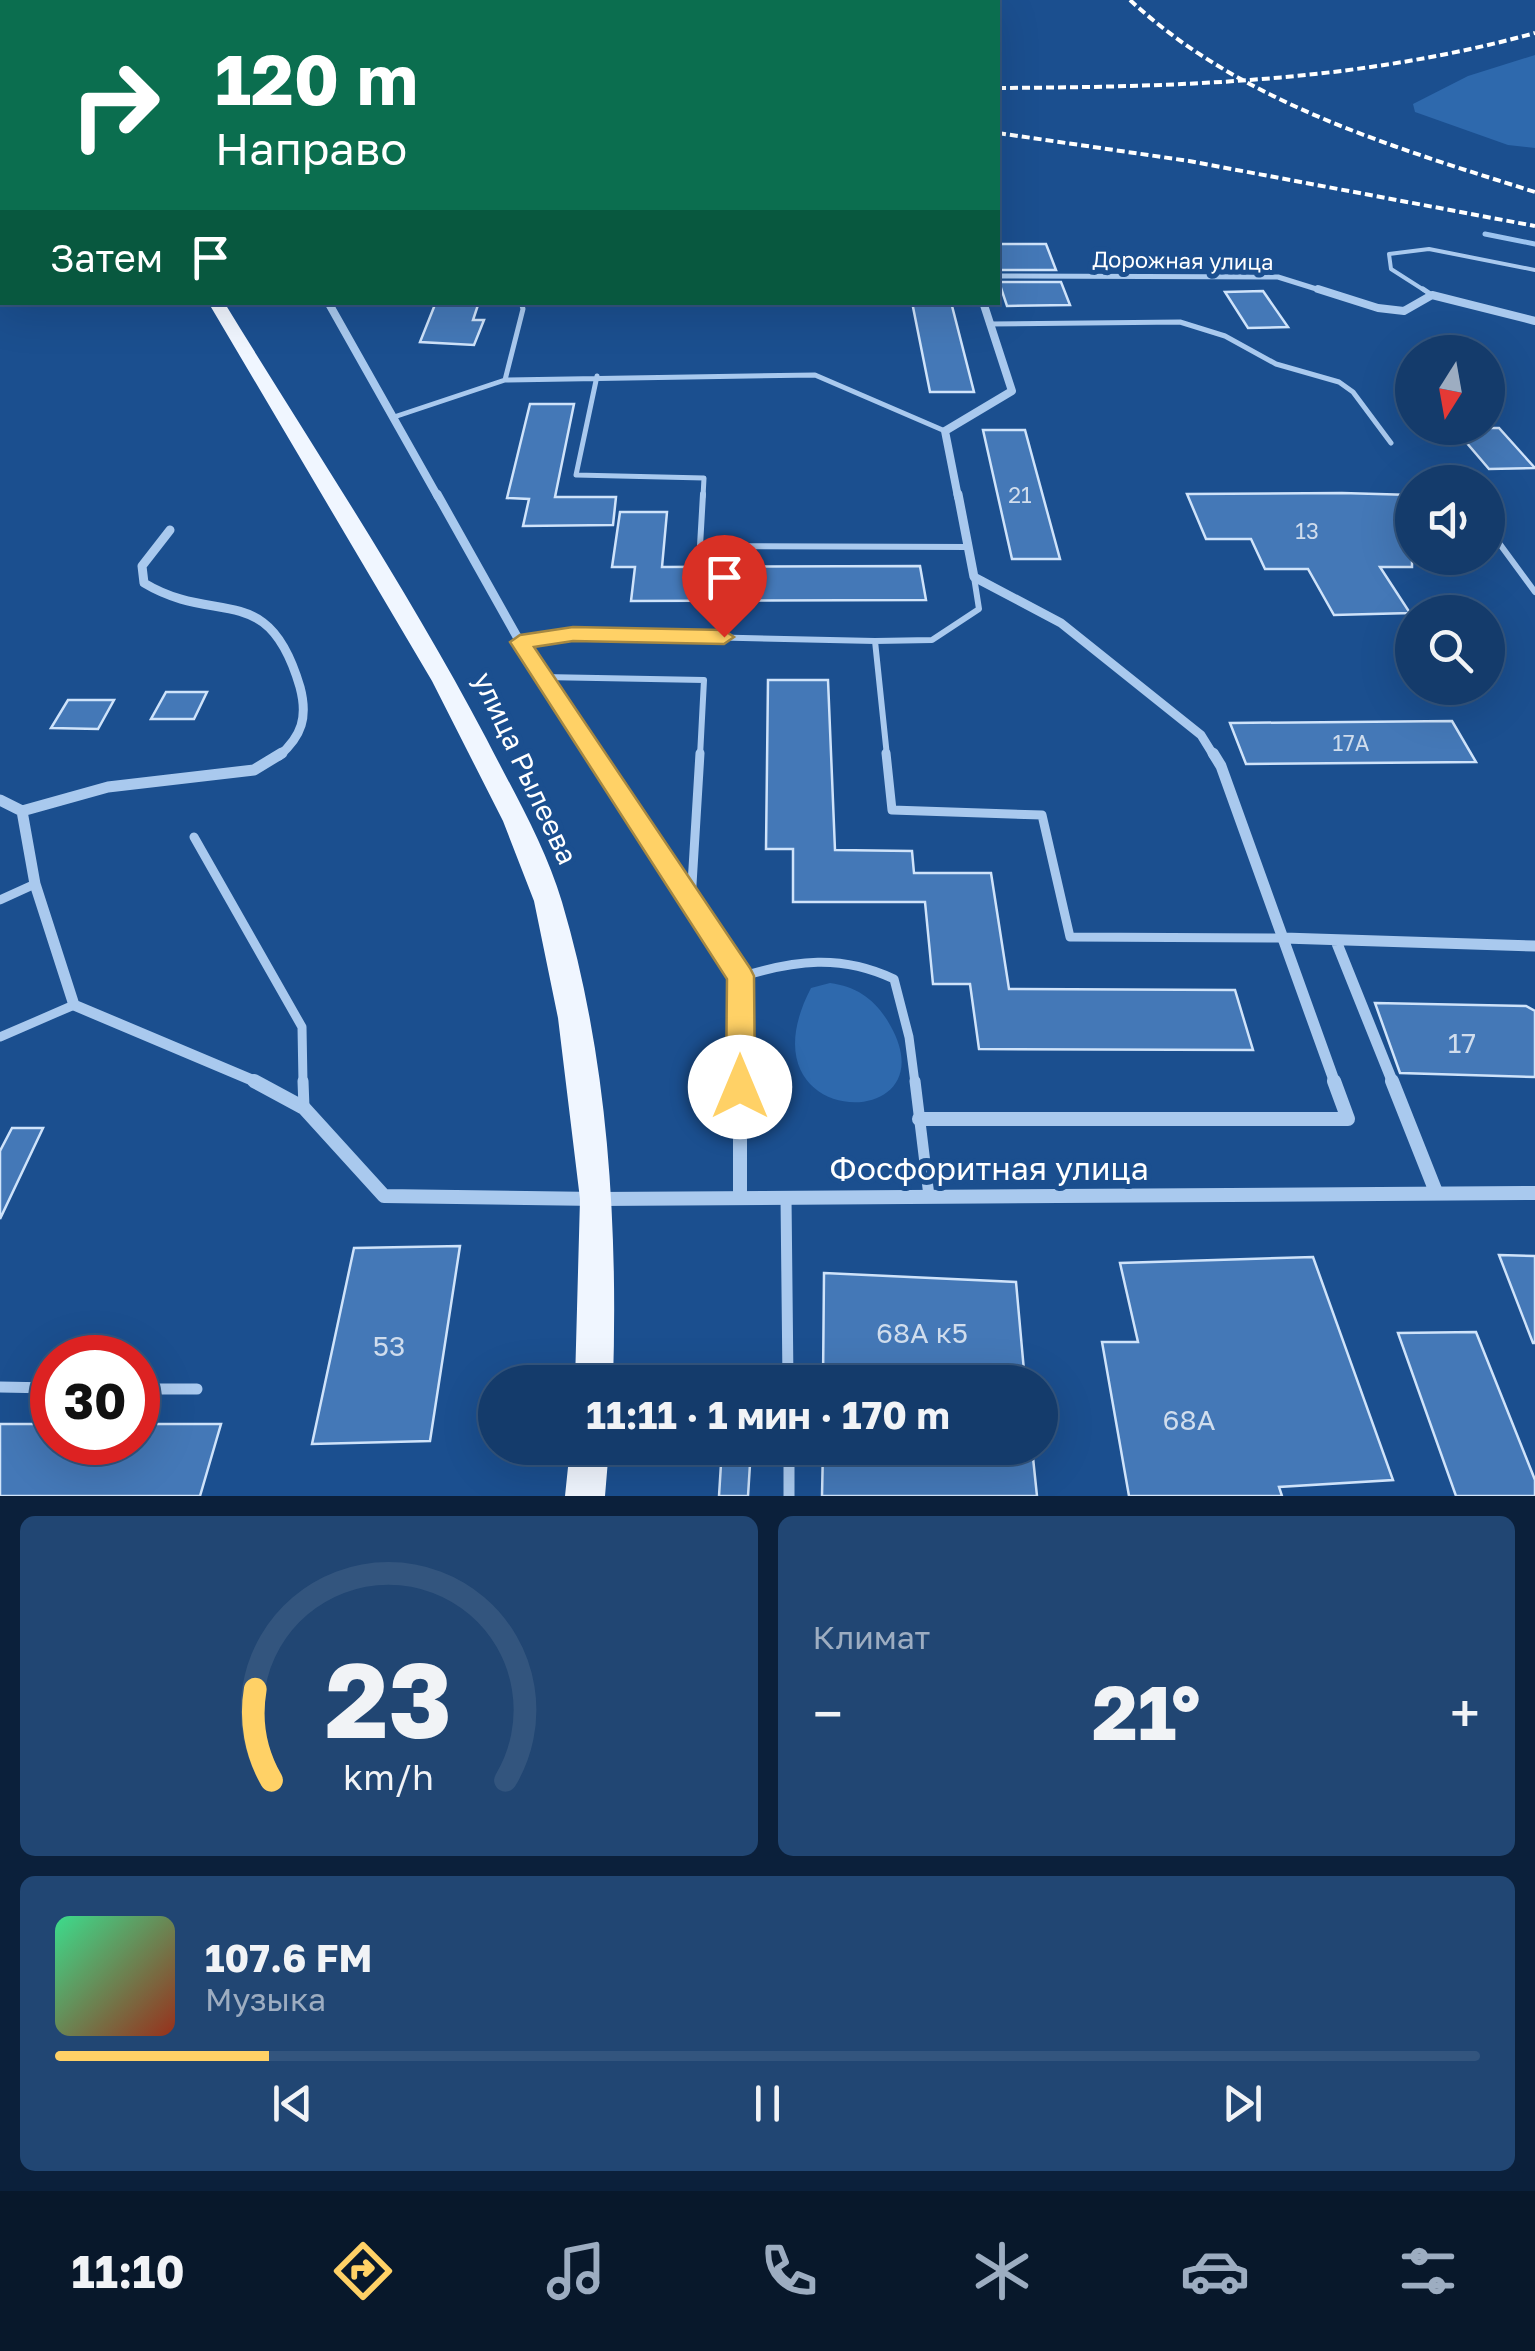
<!DOCTYPE html>
<html lang="ru">
<meta charset="utf-8">
<style>
body{margin:0;font-family:"Golos Text",sans-serif;background:#214673;color:#f1f3f6;height:100vh;display:flex;flex-direction:column;font-size:38px;white-space:nowrap}
*{box-sizing:border-box;margin:0}
p{font-size:32px;color:#9dadc1}
.icon{flex:none;width:55px;height:55px;fill:none;stroke:currentColor;stroke-width:2;stroke-linecap:round;stroke-linejoin:round}
.map{position:relative;height:1496px;overflow:hidden}
.side{display:flex;flex-direction:column;gap:20px;padding:20px;background:#0b203b;flex:1}
.side>*{flex:none}
.top-card{position:absolute;left:0px;top:0px;width:1000px;height:305px;box-shadow:0 10px 40px #0002,0 0 0 2px #33557e;background:#0b6e4f;color:#fff;overflow:hidden}
.needle{width:65px;rotate:191deg}
.tools{position:absolute;left:1395px;top:335px;display:grid;gap:20px}
.tools a{display:grid;place-items:center;width:110px;height:110px;border-radius:50%;background:#143b6b;box-shadow:0 10px 40px #0002,0 0 0 2px #33557e;font-size:50px}
.speed{position:absolute;left:30px;top:1335px;display:flex;gap:20px;font-size:50px;font-weight:700;text-align:center}
.speed>*{display:grid;place-content:center;width:130px;height:130px;border-radius:50%;background:#143b6b;box-shadow:0 10px 40px #0002,0 0 0 2px #33557e;line-height:1}
.speed .limit{border:15px solid #d22;background:#fff;color:#111}
.pin{position:absolute;display:grid;place-items:center;width:85px;height:85px;color:#fff;margin:-102px -42px;border-radius:50% 50% 50% 0;rotate:-45deg;box-shadow:0 0 10px #0007}
.pin .icon{rotate:45deg}
.me{position:absolute;width:110px;margin:-55px;rotate:0deg;stroke-linejoin:round;filter:drop-shadow(0 0 8px #0008)}
.turn{display:flex;align-items:center;gap:35px;height:210px;padding:0 50px;font-size:45px}
.turn .icon{width:130px;height:130px;stroke-width:2.5}
.turn b{display:block;font-size:70px;line-height:85px}
.then{display:flex;align-items:center;height:95px;padding:0 50px;background:#0003;gap:20px;font-size:38px}
.big{font-size:75px;font-weight:700;line-height:1.1}
.side .widget{flex:1;display:flex;flex-direction:column;justify-content:center;gap:15px;min-width:0;padding:0 35px;border-radius:15px;background:#214673}
.side .dial{align-items:center;gap:0}
.dial svg{height:260px;overflow:visible;fill:none;stroke:#33557e;stroke-width:7;stroke-linecap:round;text-anchor:middle}
.dial text{fill:#f1f3f6;stroke:none}
.song{display:flex;align-items:center;gap:30px}
.cover{width:120px;height:120px;border-radius:15px;background:linear-gradient(135deg,hsl(150 70% 55%),hsl(10 70% 35%))}
.played{height:10px;border-radius:5px;background:linear-gradient(90deg,#ffd166 15%,#33557e 15%)}
.keys{display:flex;justify-content:space-around;direction:ltr}
.heat{display:flex;justify-content:space-between;align-items:center;font-size:55px;direction:ltr}
.side .tiles{flex:1;display:grid;gap:20px;grid-template-columns:1fr 1fr}
.widget:last-child{grid-column:span 2}
.trip{position:absolute;left:478px;top:1365px;width:580px;height:100px;border-radius:50px;background:#143b6b;box-shadow:0 10px 40px #0002,0 0 0 2px #33557e;font-weight:700;line-height:100px;text-align:center}
.menu{display:flex;height:160px;justify-content:space-around;align-items:center;background:#08182b;color:#9dadc1}
.menu .icon{width:70px;height:70px}
.menu .active{color:#ffd166}
.menu b{font-size:45px;color:#f1f3f6}
.map>svg:first-child{display:block}
.green{fill:#2e69ad}
.lines{fill:none;stroke-linecap:round;stroke-linejoin:round}
.stream{stroke:#9cc4f0;stroke-width:5}
.building{fill:#4478b7;stroke:#cfe3fa;stroke-width:2.5}
.service-far4{stroke:#a9c9ee;stroke-width:4}
.service-far3{stroke:#a9c9ee;stroke-width:5}
.service-far2{stroke:#a9c9ee;stroke-width:6}
.service-far1{stroke:#a9c9ee;stroke-width:9}
.service{stroke:#a9c9ee;stroke-width:11}
.minor-far4{stroke:#a9c9ee;stroke-width:5}
.minor-far3{stroke:#a9c9ee;stroke-width:8}
.minor-far2{stroke:#a9c9ee;stroke-width:9}
.minor-far1{stroke:#a9c9ee;stroke-width:11}
.minor{stroke:#a9c9ee;stroke-width:14}
.tertiary{fill:#a9c9ee;fill-rule:evenodd}
.primary{fill:#f0f6ff;fill-rule:evenodd}
.rail{stroke:#fff;stroke-width:4;stroke-dasharray:8 4;stroke-linecap:butt}
.route{fill:#ffd166;stroke:#a68842;stroke-width:2.5}
.labels{text-anchor:middle;dominant-baseline:central;stroke-width:10;stroke-linejoin:round;paint-order:stroke}
.far-street-label{font-size:22px;fill:#fff;stroke:#1b4f8f}
.number-label{font-size:22px;fill:#d0dded}
.street-label{font-size:28px;fill:#fff;stroke:#1b4f8f}
.near-number-label{font-size:28px;fill:#d0dded}
.near-street-label{font-size:32px;fill:#fff;stroke:#1b4f8f}
</style>
<div class="map">
<svg width="1535" height="1496" viewBox="0 0 1535 1496">
<rect width="100%" height="100%" fill="#1b4f8f"/>
<path class="green" d="M1535,55V148L1508,145L1415,112L1413,104L1468,76Z
M830,983C858,987 876,1000 890,1025C953,1135 736,1132 811,988Z"/>
<g class="lines">
<path class="stream" d="M1485,234L1535,244"/>
</g>
<path class="building" d="M998,244H1046L1056,270H998Z
M999,282H1061L1070,305L1007,306Z
M1263,291L1288,327L1248,328L1225,292Z
M436,302H479L473,320H484L474,345L420,342Z
M912,302H951L974,392H930Z
M530,404H574L555,497H616L613,525L523,526L529,499L507,498Z
M1454,428H1499L1535,468L1489,469Z
M983,430H1025L1060,559H1012Z
M1342,493L1412,495V567H1380L1410,613L1334,615L1308,569H1265L1251,539H1206L1187,494Z
M620,512H667L662,567L920,566L926,600L631,601L635,567H612Z
M768,680H828L835,850L912,851L914,873H991L1009,989L1235,990L1253,1050L979,1049L970,984H933L925,902H793V849H766Z
M166,692H207L194,719H151Z
M68,700H114L98,729L51,728Z
M1452,721L1476,762L1246,764L1230,723Z
M1375,1003L1526,1006L1535,1011V1077L1400,1073Z
M12,1128H43L0,1219V1151Z
M460,1246L430,1441L312,1444L354,1248Z
M1499,1255L1535,1256V1343H1533Z
M1313,1257L1393,1480L1279,1487L1282,1496H1129L1102,1342H1138L1120,1263Z
M824,1273L1016,1282L1025,1382H823Z
M1476,1332L1535,1480V1496H1456L1398,1333Z
M0,1424H52V1442H138V1424H221L200,1496H0Z
M722,1448H751L748,1496H719Z
M823,1448H1032L1037,1496H822Z"/>
<g class="lines">
<path class="service-far4" d="M1427,292L1391,269L1389,254L1429,249L1535,270"/>
<path class="service-far3" d="M1423,289L1432,295
M330,306L344,302
M989,324L1180,322L1225,336L1276,364L1339,382L1353,392L1391,443
M597,376L576,475L704,478L703,497
M505,380L815,375L945,431
M394,417L505,380L523,309L521,302"/>
<path class="service-far2" d="M703,494L700,546L969,547
M1488,528L1535,592
M875,641L932,640L979,609L974,577
M520,642L573,634L875,641L887,756
M543,677L704,680L700,756"/>
<path class="service-far1" d="M886,753L892,810L1042,815L1070,937L1283,938
M194,837L302,1027L303,1083
M0,900L35,884
M691,901L700,753
M740,977C795,960 841,954 894,979L909,1037L915,1083
M0,1037L74,1005"/>
<path class="service" d="M303,1081L304,1108
M915,1081L929,1196
M786,1197L788,1382
M0,1387L52,1388
M138,1389H197
M789,1448V1496"/>
<path class="minor-far4" d="M462,2L469,0
M998,276L1278,277L1326,292"/>
<path class="minor-far3" d="M1318,289L1378,308L1404,311L1432,295L1535,321
M328,302L438,497
M958,497L945,431L1012,391L983,302"/>
<path class="minor-far2" d="M437,494L520,642L595,756
M958,494L974,577L1061,623L1201,735L1214,756
M170,530L142,566L144,583C217,627 268,578 300,687C308,717 302,736 279,756"/>
<path class="minor-far1" d="M593,753L740,977V1083
M1213,753L1221,766L1335,1083
M0,800L22,811L35,884L74,1005L259,1083
M22,811L108,787L254,770L282,753
M1284,938L1535,946
M1336,941L1393,1083"/>
<path class="minor" d="M254,1081L304,1108L384,1196L597,1199L1535,1193
M740,1081V1197
M1392,1081L1436,1192
M919,1119H1348L1334,1081"/>
<path class="tertiary" d="M373,0H379V2H373Z
M0,4L2,5V9H0Z
M0,90H2V94H0Z"/>
<path class="primary" d="M30,0H40L41,2H31Z
M208,302H224C312,446 407,588 486,738C513,791 545,845 562,902C608,1057 618,1223 613,1382H575L580,1199L558,1018L534,901L503,821L432,681Z
M570,1448H609L605,1496H565Z"/>
<path class="rail" d="M1130,0C1241,103 1393,147 1535,192
M725,2L737,0
M998,88C1180,87 1358,82 1535,33
M998,133L1189,161L1535,226"/>
</g>
<path class="route" d="M573,627L724,630L734,637L724,644L573,641L534,647L750,968L754,976L755,1087L751,1096L740,1100L730,1096L726,1087L727,979L510,642L520,635Z"/>
<g class="labels">
<g class="far-street-label">
<text transform="translate(1183 260) rotate(1)">Дорожная улица</text>
</g>
<g class="number-label">
<text x="1020" y="494">21</text>
<text x="1307" y="530">13</text>
<text x="1351" y="742">17А</text>
</g>
<g class="street-label">
<text transform="translate(526 768) rotate(65)">улица Рылеева</text>
</g>
<g class="near-number-label">
<text x="1462" y="1042">17</text>
<text x="922" y="1332">68А к5</text>
<text x="389" y="1345">53</text>
<text x="1189" y="1419">68А</text>
</g>
<g class="near-street-label">
<text x="989" y="1168">Фосфоритная улица</text>
</g>
</g>
</svg>
<div class="tools">
<a><svg class="needle" viewBox="-14 -14 28 28"><path d="M0-13l5 13h-10z" fill="#e53935"/><path d="M0 13l5-13h-10z" fill="#9dadc1"/></svg></a>
<a><svg class="icon" aria-label="sound" viewBox="0 0 24 24"><path d="M4 9h4l5-4v14l-5-4H4zM17 9q2 3 0 6"/></svg></a>
<a><svg class="icon" aria-label="search" viewBox="0 0 24 24"><circle cx="10" cy="10" r="6"/><path d="M15 15l6 6"/></svg></a>
</div>
<div class="speed"><div class="limit">30</div></div>
<div class="pin" style="left:724px;top:637px;background:#d93025"><svg class="icon" aria-label="arrive" viewBox="0 0 24 24"><path d="M6 21V4h12l-3 4 3 4H6"/></svg></div>
<svg class="me" style="left:740px;top:1087px" viewBox="-20 -20 40 40"><circle r="19" fill="#fff"/><path d="M0-13L10 11 0 6-10 11z" fill="#ffd166"/></svg>
<div class="trip">11:11 · 1 мин · 170 m</div>
<div class="top-card">
<div class="turn"><svg class="icon" aria-label="right" viewBox="0 0 24 24"><path d="M7 20v-9h11M14 6l5 5-5 5"/></svg><div><b>120 m</b>Направо</div></div>
<div class="then">Затем<svg class="icon" aria-label="arrive" viewBox="0 0 24 24"><path d="M6 21V4h12l-3 4 3 4H6"/></svg></div>
</div>
</div>
<section class="side">
<div class="tiles">
<div class="widget dial"><svg viewBox="0 0 100 80">
<path d="M14 69A42 42 0 1 1 86 69"/>
<path d="M14 69A42 42 0 0 1 9 41" stroke="#ffd166"/>
<text x="50" y="56" font-size="32" font-weight="700">23</text>
<text x="50" y="72" font-size="11">km/h</text>
</svg></div>
<div class="widget"><p>Климат</p>
<div class="heat"><a>−</a><b class="big">21°</b><a>+</a></div>
</div>
<div class="widget">
<div class="song"><i class="cover"></i><div><b>107.6 FM</b><p>Музыка</p></div></div>
<div class="played"></div>
<div class="keys"><svg class="icon" aria-label="previous" viewBox="0 0 24 24"><path d="M18 5L8 12l10 7zM5 5v14"/></svg><svg class="icon" aria-label="pause" viewBox="0 0 24 24"><path d="M8 5v14M16 5v14"/></svg><svg class="icon" aria-label="next" viewBox="0 0 24 24"><path d="M6 5l10 7-10 7zM19 5v14"/></svg></div>
</div>
</div>
</section>
<nav class="menu">
<b>11:10</b>
<svg class="icon active" aria-label="directions" viewBox="0 0 24 24"><path d="M12 3l9 9-9 9-9-9zM9 14v-3h6M13 9l2 2-2 2"/></svg>
<svg class="icon" aria-label="music" viewBox="0 0 24 24"><path d="M9 18V5l10-2v13"/><circle cx="6" cy="18" r="3"/><circle cx="16" cy="16" r="3"/></svg>
<svg class="icon" aria-label="phone" viewBox="0 0 24 24"><path d="M5 4h4l2 5-3 2q2 4 5 5l2-3 5 2v4C11 20 4 13 5 4z"/></svg>
<svg class="icon" aria-label="climate" viewBox="0 0 24 24"><path d="M12 3v18M4 7l16 10M4 17L20 7"/></svg>
<svg class="icon" aria-label="car" viewBox="0 0 24 24"><path d="M5 17H2v-5l4-1 3-4h7l3 4 3 1v5h-3M9 17h6M6 11h13"/><circle cx="7" cy="17" r="2"/><circle cx="17" cy="17" r="2"/></svg>
<svg class="icon" aria-label="filters" viewBox="0 0 24 24"><path d="M4 7h16M4 17h16"/><circle cx="9" cy="7" r="2"/><circle cx="15" cy="17" r="2"/></svg>
</nav>
